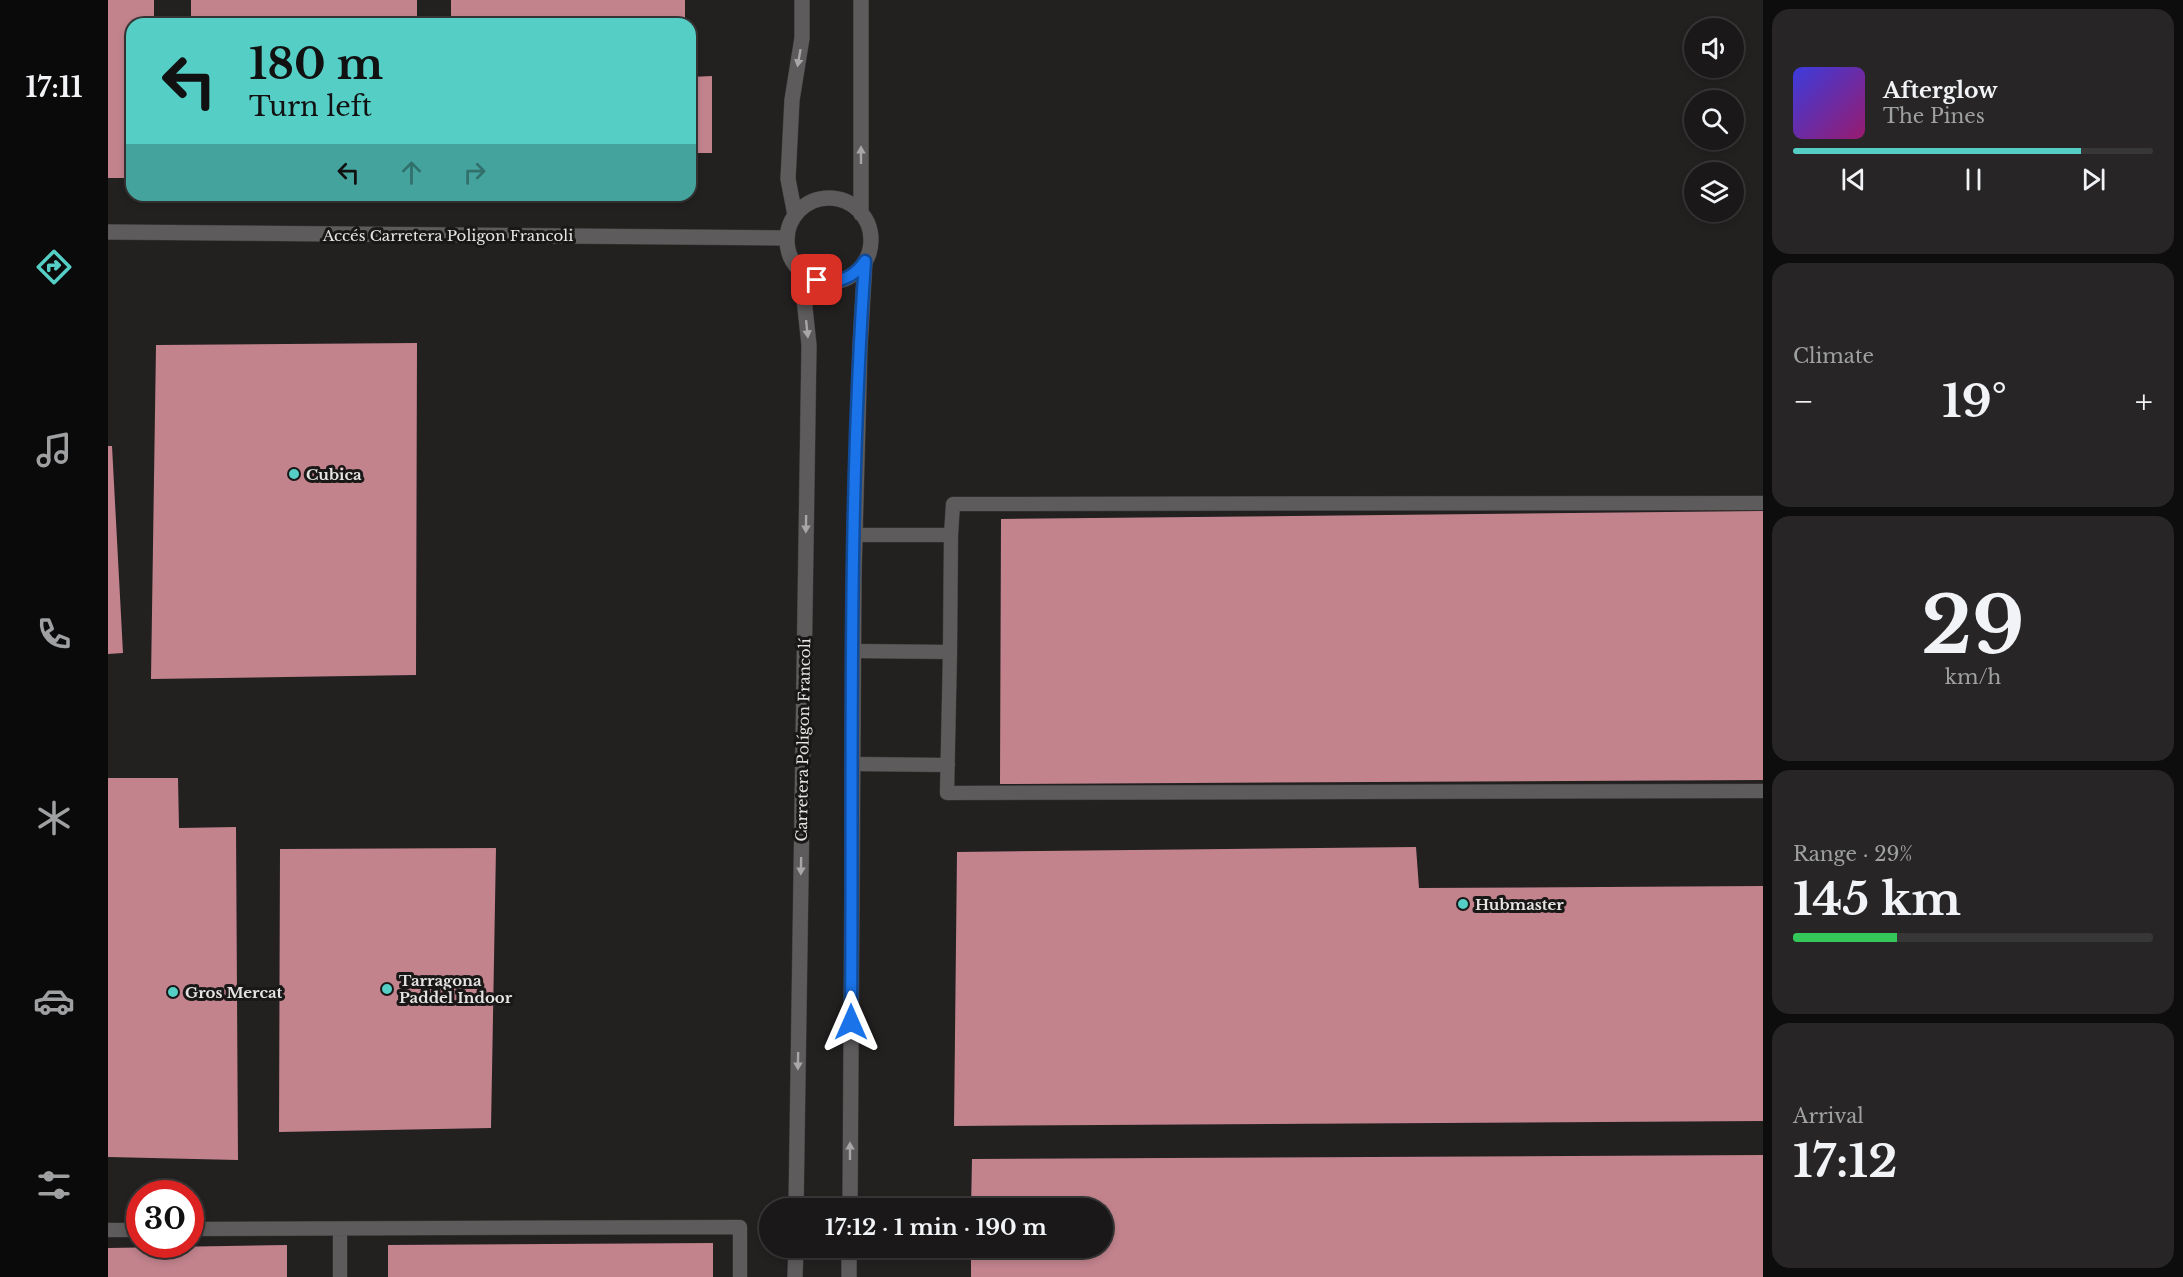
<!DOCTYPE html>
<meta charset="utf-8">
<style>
body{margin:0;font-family:"Libre Baskerville",serif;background:#272525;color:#f1f3f6;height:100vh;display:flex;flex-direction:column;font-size:22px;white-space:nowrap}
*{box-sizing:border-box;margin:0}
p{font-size:20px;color:#9fa0a2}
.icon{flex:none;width:33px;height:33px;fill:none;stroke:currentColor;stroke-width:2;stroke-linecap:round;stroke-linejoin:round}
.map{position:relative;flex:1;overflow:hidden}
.side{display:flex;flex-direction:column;gap:9px;padding:9px;background:#0e0d0d;width:420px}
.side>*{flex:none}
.guide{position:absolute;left:18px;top:18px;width:570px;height:183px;border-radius:18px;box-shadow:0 3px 9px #0003,0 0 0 2px #383737;background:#55cec5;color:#111;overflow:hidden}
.tools{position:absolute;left:1576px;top:18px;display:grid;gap:12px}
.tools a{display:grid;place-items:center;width:60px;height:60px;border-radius:50%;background:#1a1818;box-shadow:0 3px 9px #0003,0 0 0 2px #383737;font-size:30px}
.speed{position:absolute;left:18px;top:1180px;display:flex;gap:12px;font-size:30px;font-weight:700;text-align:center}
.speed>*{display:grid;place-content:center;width:78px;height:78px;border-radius:50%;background:#1a1818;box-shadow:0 3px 9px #0003,0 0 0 2px #383737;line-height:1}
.speed .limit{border:9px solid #d22;background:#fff;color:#111}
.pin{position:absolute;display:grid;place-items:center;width:51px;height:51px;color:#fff;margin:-26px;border-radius:12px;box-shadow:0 3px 9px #0006}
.me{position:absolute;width:66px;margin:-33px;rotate:0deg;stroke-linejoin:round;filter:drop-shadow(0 0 4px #0008)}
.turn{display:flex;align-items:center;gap:21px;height:126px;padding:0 24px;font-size:27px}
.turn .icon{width:78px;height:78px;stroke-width:2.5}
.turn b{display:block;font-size:42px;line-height:51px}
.lanes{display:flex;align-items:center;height:57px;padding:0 24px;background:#0003;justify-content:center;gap:30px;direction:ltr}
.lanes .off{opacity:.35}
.big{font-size:45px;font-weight:800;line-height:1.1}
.side .tile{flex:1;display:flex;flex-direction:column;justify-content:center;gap:9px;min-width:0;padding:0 21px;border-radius:18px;background:#272525}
.side .dial{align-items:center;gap:0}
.dial b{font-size:78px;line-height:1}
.song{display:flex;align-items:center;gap:18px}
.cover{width:72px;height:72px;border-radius:9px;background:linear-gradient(135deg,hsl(240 70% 55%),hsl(320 70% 35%))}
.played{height:6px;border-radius:3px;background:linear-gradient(90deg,#55cec5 80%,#383737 80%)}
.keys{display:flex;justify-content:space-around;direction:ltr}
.heat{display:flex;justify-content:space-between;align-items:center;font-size:33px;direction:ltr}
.charge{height:9px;border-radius:4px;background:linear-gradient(90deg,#34c759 29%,#383737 0)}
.trip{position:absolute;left:651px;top:1198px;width:354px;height:60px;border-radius:30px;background:#1a1818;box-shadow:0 3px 9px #0003,0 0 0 2px #383737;font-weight:800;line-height:60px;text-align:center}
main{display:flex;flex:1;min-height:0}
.menu{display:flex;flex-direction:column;width:108px;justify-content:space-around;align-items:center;background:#0a0a0a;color:#9fa0a2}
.menu .icon{width:42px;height:42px}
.menu .on{color:#55cec5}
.menu b{font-size:27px;color:#f1f3f6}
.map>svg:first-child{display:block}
.building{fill:#c2838d}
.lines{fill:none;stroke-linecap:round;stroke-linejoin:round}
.lane-casing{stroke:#3e3b3b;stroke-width:15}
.street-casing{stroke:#3e3b3b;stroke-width:16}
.lane{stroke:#5d5b5b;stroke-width:14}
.street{stroke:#5d5b5b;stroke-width:15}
.oneway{fill:#a8a6a6}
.route-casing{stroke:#114b97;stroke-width:15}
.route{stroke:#1a73e8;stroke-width:10}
.poi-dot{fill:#55cec5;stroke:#1a1717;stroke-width:2}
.labels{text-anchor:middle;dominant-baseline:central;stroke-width:6;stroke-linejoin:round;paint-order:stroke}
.street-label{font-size:15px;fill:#e6e4e4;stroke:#1a1717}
.poi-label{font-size:15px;font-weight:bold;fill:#e6e4e4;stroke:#1a1717;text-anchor:start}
</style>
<main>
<nav class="menu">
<b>17:11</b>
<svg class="icon on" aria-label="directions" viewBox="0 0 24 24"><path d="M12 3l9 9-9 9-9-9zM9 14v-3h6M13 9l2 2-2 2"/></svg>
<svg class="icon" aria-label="music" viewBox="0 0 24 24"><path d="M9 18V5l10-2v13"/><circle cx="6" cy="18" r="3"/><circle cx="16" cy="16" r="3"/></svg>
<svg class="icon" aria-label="phone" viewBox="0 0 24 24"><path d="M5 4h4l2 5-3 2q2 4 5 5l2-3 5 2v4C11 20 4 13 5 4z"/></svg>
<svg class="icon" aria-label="climate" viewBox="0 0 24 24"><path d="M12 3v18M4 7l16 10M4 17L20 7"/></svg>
<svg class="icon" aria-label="car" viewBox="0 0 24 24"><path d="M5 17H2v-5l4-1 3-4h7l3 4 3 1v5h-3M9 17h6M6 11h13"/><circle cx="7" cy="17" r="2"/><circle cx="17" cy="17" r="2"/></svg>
<svg class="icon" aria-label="filters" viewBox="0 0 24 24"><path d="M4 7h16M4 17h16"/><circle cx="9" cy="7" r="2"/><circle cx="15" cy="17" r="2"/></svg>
</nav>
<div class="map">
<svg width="1655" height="1277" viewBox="0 0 1655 1277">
<rect width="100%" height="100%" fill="#232020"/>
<path class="building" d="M0,0H46V24H24V178H0Z
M83,0H309V24H83Z
M343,0H577V24H343Z
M604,76V153H582V77Z
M309,343L308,675L43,679L48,345Z
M0,446H4L15,653L0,654Z
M1655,511V780L892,784L893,519Z
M0,778H70L71,828L128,827L130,1160L0,1157Z
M1308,847L1311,888L1655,886V1121L846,1126L849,852Z
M388,848L383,1128L171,1132L172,849Z
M1655,1155V1277H863V1248H994V1209H863L864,1159Z
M605,1243V1277H280V1245Z
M179,1245V1277H0V1248Z"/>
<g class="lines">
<defs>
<path id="lane" d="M747,535H843L845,504L1655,503
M746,651L842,652L839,793L1655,791
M842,652L843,535
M745,764L840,765
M82,1229L632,1227V1277
M232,1229V1277
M0,1230H32"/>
<path id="street" d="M753,0V214
M679 240a42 42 0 1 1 84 0a42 42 0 1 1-84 0Z
M687,215L680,179L684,100L694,38V0
M0,232L679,238
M688,1209L701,345L693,271
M742,1209L746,574L752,347L757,261
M687,1277L688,1248
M741,1277V1248"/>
</defs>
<use href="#lane" class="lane-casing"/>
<use href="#street" class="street-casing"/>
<use href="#lane" class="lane"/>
<use href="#street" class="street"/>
</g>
<defs><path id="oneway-solid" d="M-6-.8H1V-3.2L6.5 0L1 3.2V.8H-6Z" transform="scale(1.5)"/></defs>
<g class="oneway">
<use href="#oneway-solid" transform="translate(691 58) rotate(100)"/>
<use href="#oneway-solid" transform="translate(753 155) rotate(-90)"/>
<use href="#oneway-solid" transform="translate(699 329) rotate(84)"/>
<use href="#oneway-solid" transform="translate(698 524) rotate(91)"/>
<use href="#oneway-solid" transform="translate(693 866) rotate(91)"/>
<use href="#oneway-solid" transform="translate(690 1061) rotate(91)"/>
<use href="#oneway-solid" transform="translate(742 1151) rotate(-90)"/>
</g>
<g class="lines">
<defs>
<path id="route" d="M709,280C729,284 746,278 757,261C739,514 745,769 743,1022"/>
</defs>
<use href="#route" class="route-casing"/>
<use href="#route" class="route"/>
</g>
<g class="poi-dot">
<circle cx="186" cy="474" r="6"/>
<circle cx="1355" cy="904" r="6"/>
<circle cx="279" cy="989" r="6"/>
<circle cx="65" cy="992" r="6"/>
</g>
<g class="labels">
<g class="street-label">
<text x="340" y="235">Accés Carretera Poligon Francoli</text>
<text transform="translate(695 740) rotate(-89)">Carretera Polígon Francolí</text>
</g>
<g class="poi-label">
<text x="198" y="474">Cubica</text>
<text x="1367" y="904">Hubmaster</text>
<text x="291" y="980">Tarragona<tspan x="291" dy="17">Paddel Indoor</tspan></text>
<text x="77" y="992">Gros Mercat</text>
</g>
</g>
</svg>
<div class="tools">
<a><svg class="icon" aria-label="sound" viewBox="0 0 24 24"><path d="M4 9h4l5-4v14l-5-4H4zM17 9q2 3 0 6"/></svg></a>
<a><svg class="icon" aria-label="search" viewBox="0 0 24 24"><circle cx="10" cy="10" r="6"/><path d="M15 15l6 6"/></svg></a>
<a><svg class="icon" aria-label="layers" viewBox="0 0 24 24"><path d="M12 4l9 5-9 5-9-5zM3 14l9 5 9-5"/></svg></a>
</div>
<div class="speed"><div class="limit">30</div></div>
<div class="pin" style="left:709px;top:280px;background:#d93025"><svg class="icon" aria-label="arrive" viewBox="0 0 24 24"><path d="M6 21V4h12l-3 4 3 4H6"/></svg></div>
<svg class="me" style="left:743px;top:1022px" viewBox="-20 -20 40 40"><path d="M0-17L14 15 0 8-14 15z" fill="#1a73e8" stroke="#fff" stroke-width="4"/></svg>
<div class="trip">17:12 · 1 min · 190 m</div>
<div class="guide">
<div class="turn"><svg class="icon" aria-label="left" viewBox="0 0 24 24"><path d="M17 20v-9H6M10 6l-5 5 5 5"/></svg><div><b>180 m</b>Turn left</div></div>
<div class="lanes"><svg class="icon" aria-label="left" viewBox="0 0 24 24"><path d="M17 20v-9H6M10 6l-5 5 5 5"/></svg><svg class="icon off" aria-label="ahead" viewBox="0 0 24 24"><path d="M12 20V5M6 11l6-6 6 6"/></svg><svg class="icon off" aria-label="right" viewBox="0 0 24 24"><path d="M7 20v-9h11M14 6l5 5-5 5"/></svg></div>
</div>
</div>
<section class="side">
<div class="tile">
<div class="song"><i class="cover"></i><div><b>Afterglow</b><p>The Pines</p></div></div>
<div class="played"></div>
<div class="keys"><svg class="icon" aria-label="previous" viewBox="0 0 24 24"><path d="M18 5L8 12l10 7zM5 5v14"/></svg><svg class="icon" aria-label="pause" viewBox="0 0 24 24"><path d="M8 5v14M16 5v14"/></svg><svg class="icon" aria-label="next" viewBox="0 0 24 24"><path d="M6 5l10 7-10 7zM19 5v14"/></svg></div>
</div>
<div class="tile"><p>Climate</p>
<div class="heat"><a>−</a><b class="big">19°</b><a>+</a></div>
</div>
<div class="tile dial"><b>29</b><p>km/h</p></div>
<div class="tile"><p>Range · 29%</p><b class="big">145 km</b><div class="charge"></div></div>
<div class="tile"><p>Arrival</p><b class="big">17:12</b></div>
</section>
</main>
